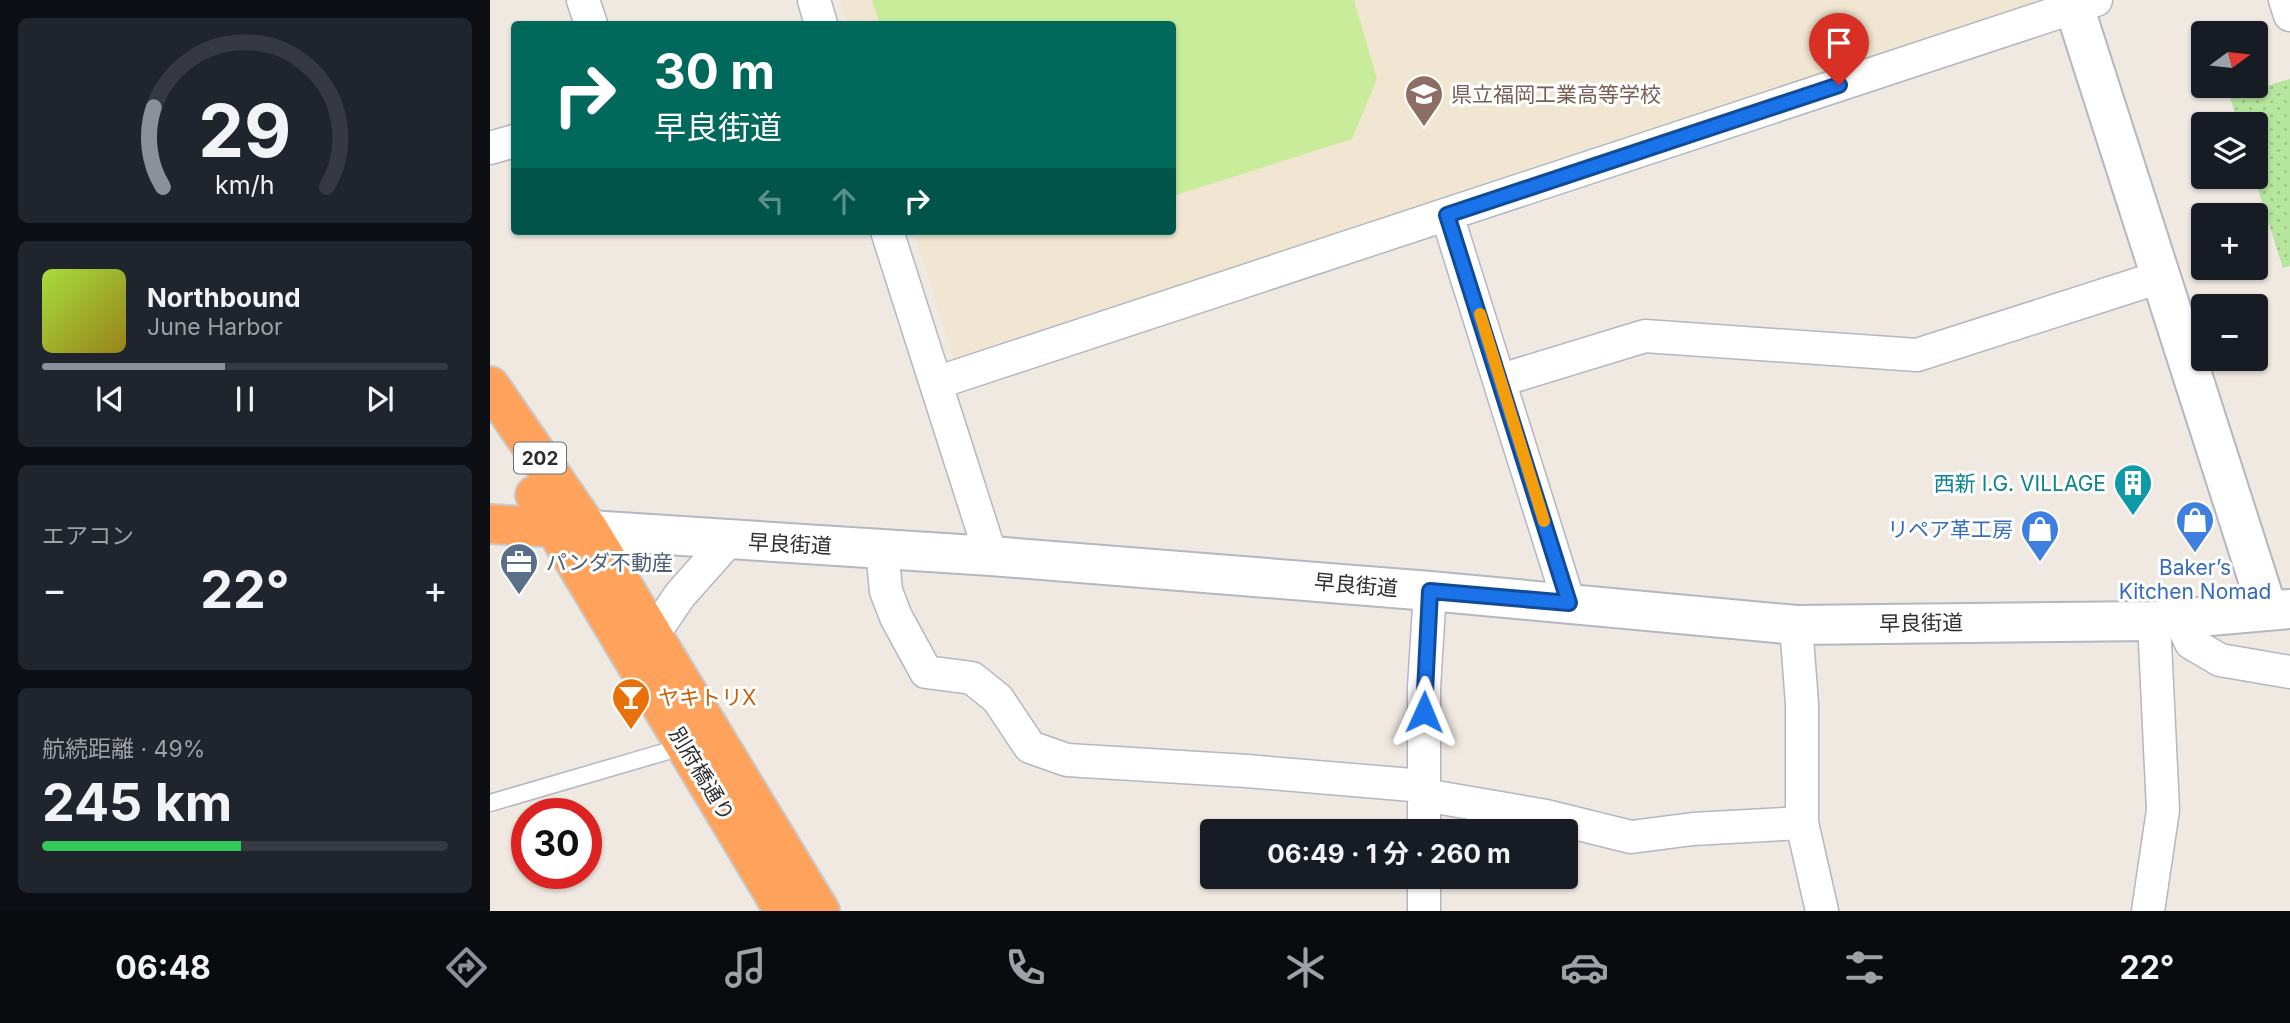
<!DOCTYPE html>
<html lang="ja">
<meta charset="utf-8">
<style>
body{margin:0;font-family:Inter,"Noto Sans JP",sans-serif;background:#20242c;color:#f1f3f6;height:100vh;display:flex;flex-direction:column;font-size:26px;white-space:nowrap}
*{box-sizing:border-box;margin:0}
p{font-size:23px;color:#9ea1a6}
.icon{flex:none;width:38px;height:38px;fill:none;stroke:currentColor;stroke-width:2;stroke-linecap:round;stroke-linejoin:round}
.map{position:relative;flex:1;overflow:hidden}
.side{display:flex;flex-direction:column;gap:18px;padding:18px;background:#0d0f14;width:490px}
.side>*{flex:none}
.guide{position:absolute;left:21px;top:21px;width:665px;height:214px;border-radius:7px;box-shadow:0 2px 5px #0004;background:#00695c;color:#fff;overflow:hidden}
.needle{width:46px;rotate:75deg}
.tools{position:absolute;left:1701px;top:21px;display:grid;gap:14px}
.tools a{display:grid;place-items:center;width:77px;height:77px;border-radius:7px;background:#171b24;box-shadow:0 2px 5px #0004;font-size:35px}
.speed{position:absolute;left:21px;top:798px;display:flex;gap:14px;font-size:35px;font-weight:700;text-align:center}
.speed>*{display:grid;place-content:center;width:91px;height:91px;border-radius:50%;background:#171b24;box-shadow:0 2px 5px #0004;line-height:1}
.speed .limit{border:10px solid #d22;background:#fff;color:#111}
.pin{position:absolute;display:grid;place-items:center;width:60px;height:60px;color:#fff;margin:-72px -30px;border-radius:50% 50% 50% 0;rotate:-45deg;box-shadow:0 0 7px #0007}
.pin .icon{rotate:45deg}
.me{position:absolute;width:77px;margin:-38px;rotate:1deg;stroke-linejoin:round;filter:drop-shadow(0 0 5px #0008)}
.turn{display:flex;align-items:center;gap:24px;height:147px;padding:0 28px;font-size:32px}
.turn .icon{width:91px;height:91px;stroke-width:2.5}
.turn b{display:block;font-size:49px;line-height:60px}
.lanes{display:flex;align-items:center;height:66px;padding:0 28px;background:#0003;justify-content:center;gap:35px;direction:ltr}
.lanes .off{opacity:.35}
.big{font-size:52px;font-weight:700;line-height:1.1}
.side .tile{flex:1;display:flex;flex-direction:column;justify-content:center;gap:10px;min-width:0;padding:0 24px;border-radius:10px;background:#20242c}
.side .dial{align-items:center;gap:0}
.dial svg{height:182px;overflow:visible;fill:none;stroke:#363941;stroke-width:7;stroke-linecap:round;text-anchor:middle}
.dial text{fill:#f1f3f6;stroke:none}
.song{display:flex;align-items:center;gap:21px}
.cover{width:84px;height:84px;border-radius:10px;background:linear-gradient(135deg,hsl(80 70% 55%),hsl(50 70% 35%))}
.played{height:7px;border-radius:4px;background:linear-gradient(90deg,#8c9099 45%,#363941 45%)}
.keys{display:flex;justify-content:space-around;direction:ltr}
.heat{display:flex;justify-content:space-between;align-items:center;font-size:38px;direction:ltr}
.charge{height:10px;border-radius:5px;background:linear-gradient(90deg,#34c759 49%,#363941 0)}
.trip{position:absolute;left:710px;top:819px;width:378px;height:70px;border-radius:7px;background:#171b24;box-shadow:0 2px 5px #0004;font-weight:700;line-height:70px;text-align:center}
.dock{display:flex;height:112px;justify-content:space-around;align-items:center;background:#090b0e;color:#9ea1a6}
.dock .icon{width:49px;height:49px}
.dock .selected{color:#8c9099}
.dock b{font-size:32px;color:#f1f3f6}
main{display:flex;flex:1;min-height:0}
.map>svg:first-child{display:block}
.education{fill:#f0e6d1}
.park{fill:url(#park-dots)}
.pitch{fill:#c9ec9a}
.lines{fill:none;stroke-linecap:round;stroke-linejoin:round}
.lane-casing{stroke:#b4b7c1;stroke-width:19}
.street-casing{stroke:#b4b7c1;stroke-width:35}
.secondary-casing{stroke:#b4b7c1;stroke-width:42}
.highway-casing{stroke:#c9c9c9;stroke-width:42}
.lane{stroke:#fff;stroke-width:16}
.street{stroke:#fff;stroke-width:32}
.secondary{stroke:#fff;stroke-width:38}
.highway{stroke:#ffa35c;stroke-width:38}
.route-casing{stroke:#114b97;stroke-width:18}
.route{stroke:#1a73e8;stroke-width:12}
.slow{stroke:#f59e0b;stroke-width:12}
.labels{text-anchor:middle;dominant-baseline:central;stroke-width:6;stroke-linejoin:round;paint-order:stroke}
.shield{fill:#fff;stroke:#6d6d6d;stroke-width:2}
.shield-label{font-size:19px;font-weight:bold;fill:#2e2e2e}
.education-label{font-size:21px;fill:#785e54;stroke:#fff;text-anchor:start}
.culture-label{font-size:21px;fill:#0d838f;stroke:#fff;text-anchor:end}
.shop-label{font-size:21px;fill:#366cbe;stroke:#fff;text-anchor:end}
.street-label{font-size:21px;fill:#2e2e2e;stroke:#fff}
.service-label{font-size:21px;fill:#4e5e75;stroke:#fff;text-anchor:start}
.food-label{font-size:21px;fill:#c56008;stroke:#fff;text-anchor:start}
</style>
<main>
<section class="side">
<div class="tile dial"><svg viewBox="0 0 100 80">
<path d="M14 69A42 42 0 1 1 86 69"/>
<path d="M14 69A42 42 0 0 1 10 34" stroke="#8c9099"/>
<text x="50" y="56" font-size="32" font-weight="700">29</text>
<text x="50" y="72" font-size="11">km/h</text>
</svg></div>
<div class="tile">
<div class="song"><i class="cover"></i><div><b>Northbound</b><p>June Harbor</p></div></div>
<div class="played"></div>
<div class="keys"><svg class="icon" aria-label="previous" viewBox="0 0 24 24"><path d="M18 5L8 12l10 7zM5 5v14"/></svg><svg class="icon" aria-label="pause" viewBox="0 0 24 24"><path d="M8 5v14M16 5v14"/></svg><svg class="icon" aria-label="next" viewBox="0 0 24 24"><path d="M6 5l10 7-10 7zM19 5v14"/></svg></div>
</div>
<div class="tile"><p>エアコン</p>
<div class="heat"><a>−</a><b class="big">22°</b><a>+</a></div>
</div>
<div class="tile"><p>航続距離 · 49%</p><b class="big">245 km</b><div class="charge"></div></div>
</section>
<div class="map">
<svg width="1800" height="911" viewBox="0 0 1800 911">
<defs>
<pattern id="park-dots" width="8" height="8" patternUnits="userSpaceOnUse" patternTransform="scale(1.75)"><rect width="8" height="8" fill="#b6e59e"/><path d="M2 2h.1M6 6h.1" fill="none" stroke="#9dc588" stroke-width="1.8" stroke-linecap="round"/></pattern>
</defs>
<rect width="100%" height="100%" fill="#efe9e1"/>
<path class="education" d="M350,0H1566L466,365L424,231H682V24H358Z"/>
<path class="park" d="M1800,79V266L1793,268L1764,177L1766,124H1748L1740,97Z"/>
<path class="pitch" d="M382,0H864L887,79L862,139L683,196L682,24H390Z"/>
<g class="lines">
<defs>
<path id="lane" d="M0,803L195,746"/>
<path id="street" d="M93,0L101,24
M324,0L331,24
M1795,0L1800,15
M0,148L24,141
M957,215L1079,603
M397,231L501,556
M1011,380L1155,336L1427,355L1670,277
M446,383L1606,0
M392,549L396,591L406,617L436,672L482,678L508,699L540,747L577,760L757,771L934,786
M1690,619L1701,643L1730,660L1800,672
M1306,625L1312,704V823L1332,911
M163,635L190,595L239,540
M934,795L1056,816L1141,837L1203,829L1312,823
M934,831V688L940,591
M934,911V877
M1658,911L1673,810L1664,621"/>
<path id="secondary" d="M1582,0L1778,611
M99,530L501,556L940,591L1306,625L1664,621L1800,609"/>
<path id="highway" d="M0,386L99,530L330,911
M45,495L294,911
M0,524L87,529"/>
</defs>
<use href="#lane" class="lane-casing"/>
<use href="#street" class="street-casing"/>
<use href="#secondary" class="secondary-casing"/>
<use href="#highway" class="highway-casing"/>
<use href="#lane" class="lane"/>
<use href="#street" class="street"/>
<use href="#secondary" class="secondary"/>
<use href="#highway" class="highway"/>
</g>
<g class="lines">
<defs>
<path id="route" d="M934,712L940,591L1079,603L957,215L1349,85"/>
</defs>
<use href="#route" class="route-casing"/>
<use href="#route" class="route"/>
<path class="slow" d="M990,314L1054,521"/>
</g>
<defs>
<symbol id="school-pin" viewBox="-11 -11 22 30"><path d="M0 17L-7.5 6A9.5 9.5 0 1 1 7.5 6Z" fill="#8d6e63" stroke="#fff"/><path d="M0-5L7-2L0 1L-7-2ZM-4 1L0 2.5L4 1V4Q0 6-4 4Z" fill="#fff"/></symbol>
<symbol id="building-pin" viewBox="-11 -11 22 30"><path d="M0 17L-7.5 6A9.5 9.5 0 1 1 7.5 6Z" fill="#0f9aa8" stroke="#fff"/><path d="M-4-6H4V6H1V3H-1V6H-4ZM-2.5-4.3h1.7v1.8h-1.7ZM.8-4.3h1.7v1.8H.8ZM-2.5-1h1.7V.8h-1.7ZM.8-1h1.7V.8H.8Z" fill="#fff"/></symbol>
<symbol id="shop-pin" viewBox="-11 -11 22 30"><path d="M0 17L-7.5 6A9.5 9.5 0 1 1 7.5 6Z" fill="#3f7fe0" stroke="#fff"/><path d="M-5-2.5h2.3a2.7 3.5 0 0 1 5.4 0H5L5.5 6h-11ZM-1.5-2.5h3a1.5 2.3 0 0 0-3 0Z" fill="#fff"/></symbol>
<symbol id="office-pin" viewBox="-11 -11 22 30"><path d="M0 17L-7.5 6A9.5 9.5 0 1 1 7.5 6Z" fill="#5c6f8a" stroke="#fff"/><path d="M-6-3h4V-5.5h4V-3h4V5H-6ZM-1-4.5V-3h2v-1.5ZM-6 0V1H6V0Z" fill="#fff"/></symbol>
<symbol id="bar-pin" viewBox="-11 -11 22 30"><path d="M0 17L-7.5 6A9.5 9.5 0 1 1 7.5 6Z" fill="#e8710a" stroke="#fff"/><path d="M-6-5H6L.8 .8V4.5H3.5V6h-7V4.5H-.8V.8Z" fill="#fff"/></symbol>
</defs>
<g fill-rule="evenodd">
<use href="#school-pin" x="912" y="72" width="44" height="60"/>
<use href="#building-pin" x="1621" y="461" width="44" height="60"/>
<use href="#shop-pin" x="1683" y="498" width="44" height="60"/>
<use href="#shop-pin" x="1528" y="507" width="44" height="60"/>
<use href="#office-pin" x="7" y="540" width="44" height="60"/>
<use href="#bar-pin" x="119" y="675" width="44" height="60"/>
</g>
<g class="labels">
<rect class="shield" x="24" y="442.5" width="52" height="31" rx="5"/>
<g class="shield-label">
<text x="50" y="458">202</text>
</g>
<g class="education-label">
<text x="961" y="94">県立福岡工業高等学校</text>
</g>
<g class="culture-label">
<text x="1616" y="483">西新 I.G. VILLAGE</text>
</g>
<g class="shop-label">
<text x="1523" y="529">リペア革工房</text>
<text x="1705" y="567" text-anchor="middle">Baker’s<tspan x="1705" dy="24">Kitchen Nomad</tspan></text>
</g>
<g class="street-label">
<text transform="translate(300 544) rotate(3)">早良街道</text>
<text transform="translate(866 585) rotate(5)">早良街道</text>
<text transform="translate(1431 623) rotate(-1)">早良街道</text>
<text transform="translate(212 774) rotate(59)">別府橋通り</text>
</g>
<g class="service-label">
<text x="56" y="562">パンダ不動産</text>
</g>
<g class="food-label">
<text x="168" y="697">ヤキトリX</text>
</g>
</g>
</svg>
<div class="tools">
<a><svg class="needle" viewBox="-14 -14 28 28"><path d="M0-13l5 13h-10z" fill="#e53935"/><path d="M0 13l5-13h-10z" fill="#9ea1a6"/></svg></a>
<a><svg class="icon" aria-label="layers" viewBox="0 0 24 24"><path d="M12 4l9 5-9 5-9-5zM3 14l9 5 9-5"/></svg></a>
<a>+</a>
<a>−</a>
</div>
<div class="speed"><div class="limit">30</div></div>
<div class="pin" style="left:1349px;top:85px;background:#d93025"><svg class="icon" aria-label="arrive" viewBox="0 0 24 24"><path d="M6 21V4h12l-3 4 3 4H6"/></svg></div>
<svg class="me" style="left:934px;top:712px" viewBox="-20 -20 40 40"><path d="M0-17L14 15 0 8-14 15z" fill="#1a73e8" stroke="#fff" stroke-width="4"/></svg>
<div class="trip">06:49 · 1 分 · 260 m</div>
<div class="guide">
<div class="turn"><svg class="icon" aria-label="right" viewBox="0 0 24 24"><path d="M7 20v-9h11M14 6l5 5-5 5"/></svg><div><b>30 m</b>早良街道</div></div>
<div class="lanes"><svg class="icon off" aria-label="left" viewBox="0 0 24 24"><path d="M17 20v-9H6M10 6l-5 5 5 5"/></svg><svg class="icon off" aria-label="ahead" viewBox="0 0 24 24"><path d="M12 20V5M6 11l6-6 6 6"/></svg><svg class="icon" aria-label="right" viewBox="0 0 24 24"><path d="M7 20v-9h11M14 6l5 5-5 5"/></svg></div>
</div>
</div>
</main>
<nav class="dock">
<b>06:48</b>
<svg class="icon selected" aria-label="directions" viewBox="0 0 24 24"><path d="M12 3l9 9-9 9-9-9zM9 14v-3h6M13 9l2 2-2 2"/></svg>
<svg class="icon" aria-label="music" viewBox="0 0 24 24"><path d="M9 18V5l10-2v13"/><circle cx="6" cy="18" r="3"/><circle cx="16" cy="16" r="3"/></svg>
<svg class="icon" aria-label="phone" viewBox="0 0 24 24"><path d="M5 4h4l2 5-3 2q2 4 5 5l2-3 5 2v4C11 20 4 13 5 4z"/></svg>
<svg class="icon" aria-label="climate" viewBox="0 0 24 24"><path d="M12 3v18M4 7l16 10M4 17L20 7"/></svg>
<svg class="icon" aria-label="car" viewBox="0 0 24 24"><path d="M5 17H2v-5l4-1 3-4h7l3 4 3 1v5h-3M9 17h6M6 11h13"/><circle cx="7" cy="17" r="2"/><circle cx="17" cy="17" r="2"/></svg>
<svg class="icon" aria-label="filters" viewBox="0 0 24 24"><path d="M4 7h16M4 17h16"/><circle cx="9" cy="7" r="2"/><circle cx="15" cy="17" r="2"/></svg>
<b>22°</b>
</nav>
